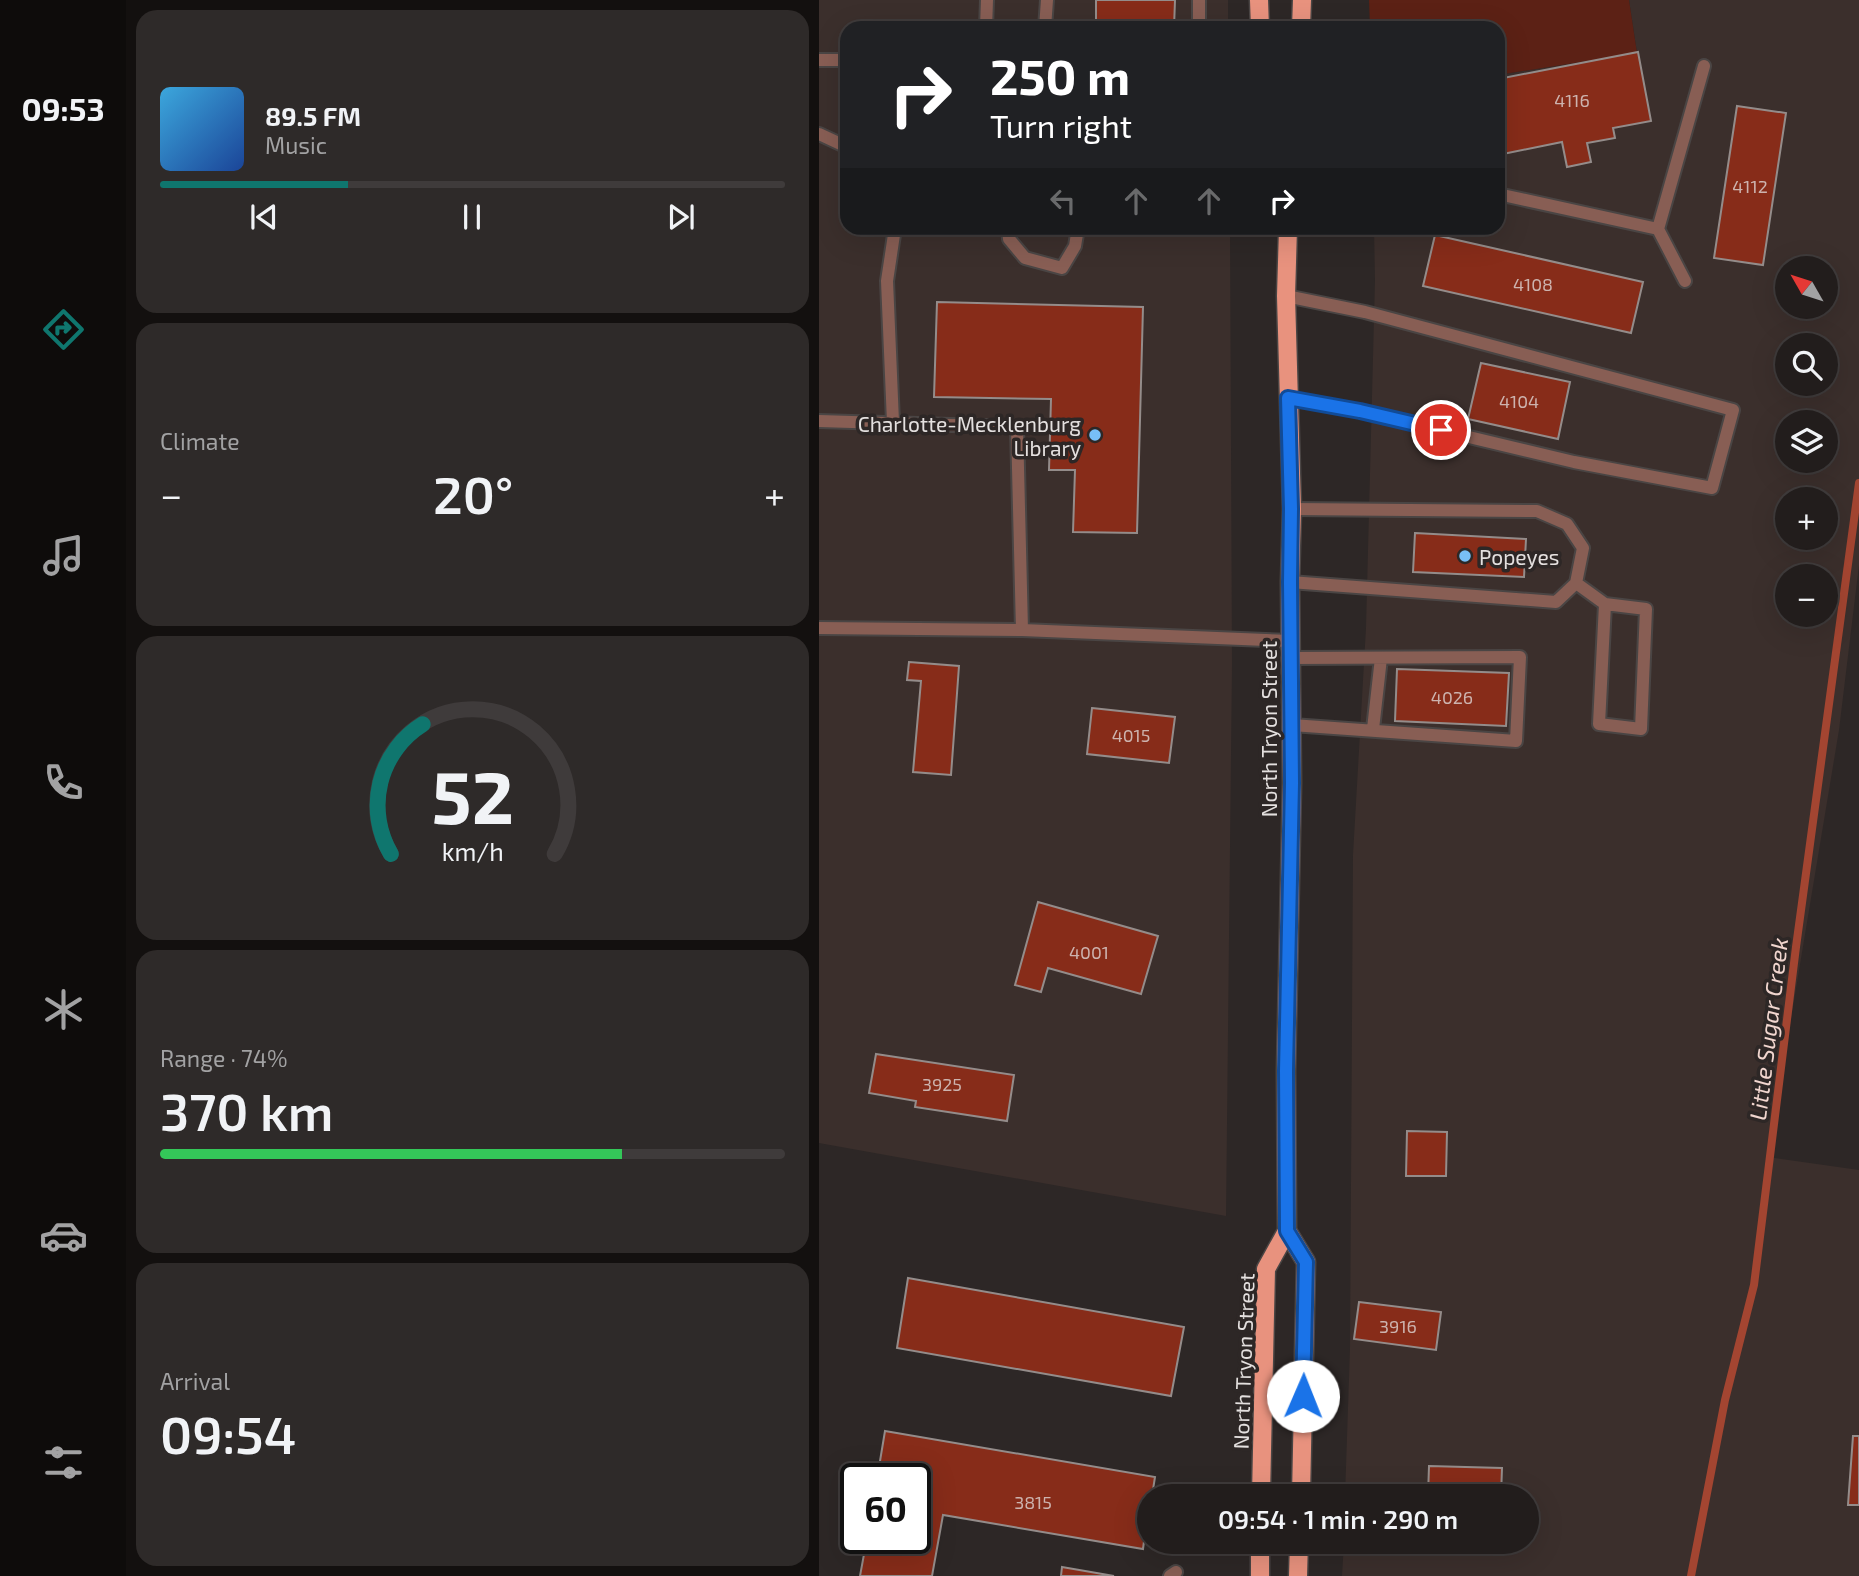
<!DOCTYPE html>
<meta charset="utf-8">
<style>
body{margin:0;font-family:"Exo 2",sans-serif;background:#2e2a29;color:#f1f3f6;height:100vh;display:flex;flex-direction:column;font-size:26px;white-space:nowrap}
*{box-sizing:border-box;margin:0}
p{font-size:23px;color:#a2a2a3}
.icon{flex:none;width:38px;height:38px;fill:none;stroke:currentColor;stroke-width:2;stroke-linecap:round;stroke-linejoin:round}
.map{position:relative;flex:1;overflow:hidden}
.drawer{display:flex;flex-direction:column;gap:10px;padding:10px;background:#13100f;width:693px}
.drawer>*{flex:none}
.hud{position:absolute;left:21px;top:21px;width:665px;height:214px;border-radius:21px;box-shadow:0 7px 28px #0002,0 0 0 2px #3f3b3b;background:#202124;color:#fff;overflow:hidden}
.needle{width:46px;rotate:309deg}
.fabs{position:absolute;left:956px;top:256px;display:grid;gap:14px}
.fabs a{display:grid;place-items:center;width:63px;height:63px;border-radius:50%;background:#221d1c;box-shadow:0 7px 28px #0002,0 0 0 2px #3f3b3b;font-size:35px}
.speed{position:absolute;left:21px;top:1463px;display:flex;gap:14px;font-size:35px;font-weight:700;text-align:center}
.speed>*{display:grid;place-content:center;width:91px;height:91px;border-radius:50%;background:#221d1c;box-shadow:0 7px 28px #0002,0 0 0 2px #3f3b3b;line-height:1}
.speed .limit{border:4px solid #111;border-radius:10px;background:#fff;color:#111}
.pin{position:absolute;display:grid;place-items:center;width:60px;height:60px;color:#fff;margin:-30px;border:4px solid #fff;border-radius:50%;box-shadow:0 2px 7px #0007}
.me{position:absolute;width:77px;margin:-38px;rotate:1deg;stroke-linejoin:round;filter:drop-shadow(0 0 5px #0008)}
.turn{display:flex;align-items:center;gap:24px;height:147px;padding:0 35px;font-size:32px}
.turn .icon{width:91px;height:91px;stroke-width:2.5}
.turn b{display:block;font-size:49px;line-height:60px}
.lanes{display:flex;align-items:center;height:66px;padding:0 35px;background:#0003;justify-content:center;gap:35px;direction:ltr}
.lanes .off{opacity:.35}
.big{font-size:52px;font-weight:600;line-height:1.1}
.drawer .tile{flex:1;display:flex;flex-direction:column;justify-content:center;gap:10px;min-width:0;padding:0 24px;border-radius:21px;background:#2e2a29}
.drawer .dial{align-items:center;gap:0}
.dial svg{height:182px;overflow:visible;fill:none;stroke:#3f3b3b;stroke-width:7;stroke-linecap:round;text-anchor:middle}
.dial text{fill:#f1f3f6;stroke:none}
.song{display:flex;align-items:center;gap:21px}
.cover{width:84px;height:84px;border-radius:10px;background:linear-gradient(135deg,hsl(200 70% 55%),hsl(220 70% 35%))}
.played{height:7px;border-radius:4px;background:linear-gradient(90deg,#0f766e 30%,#3f3b3b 30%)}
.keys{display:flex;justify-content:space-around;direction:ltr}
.heat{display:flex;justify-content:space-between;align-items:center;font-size:38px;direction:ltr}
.charge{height:10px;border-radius:5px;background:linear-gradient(90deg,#34c759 74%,#3f3b3b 0)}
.trip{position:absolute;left:318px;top:1484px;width:402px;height:70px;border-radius:35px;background:#221d1c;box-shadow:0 7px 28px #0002,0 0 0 2px #3f3b3b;font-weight:600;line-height:70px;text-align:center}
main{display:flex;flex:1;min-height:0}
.menu{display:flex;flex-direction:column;width:126px;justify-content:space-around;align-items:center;background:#0e0c0b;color:#a2a2a3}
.menu .icon{width:49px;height:49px}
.menu .selected{color:#0f766e}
.menu b{font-size:32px;color:#f1f3f6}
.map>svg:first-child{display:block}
.built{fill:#3b2f2c;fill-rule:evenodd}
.green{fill:#5c2115}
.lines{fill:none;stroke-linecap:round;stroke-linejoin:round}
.stream{stroke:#a34531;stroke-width:8}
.building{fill:#872c19;stroke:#948c8a;stroke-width:2}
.service-casing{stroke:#4a4544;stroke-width:16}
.primary-casing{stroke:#4a4544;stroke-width:21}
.service{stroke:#885e54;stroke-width:12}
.primary{stroke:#e8927e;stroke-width:18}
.route-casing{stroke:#114b97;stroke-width:18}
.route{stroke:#1a73e8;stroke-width:12}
.poi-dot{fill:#78bff7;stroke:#2d2726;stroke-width:2.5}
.labels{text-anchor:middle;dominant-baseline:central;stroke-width:7;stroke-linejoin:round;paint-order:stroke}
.number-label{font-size:18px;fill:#cdb3ae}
.poi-label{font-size:21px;fill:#e4e0df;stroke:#2d2726;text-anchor:end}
.street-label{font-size:21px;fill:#e4e0df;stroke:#2d2726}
.water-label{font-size:23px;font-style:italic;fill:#f1d6cf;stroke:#2d2726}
</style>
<main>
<nav class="menu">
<b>09:53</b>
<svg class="icon selected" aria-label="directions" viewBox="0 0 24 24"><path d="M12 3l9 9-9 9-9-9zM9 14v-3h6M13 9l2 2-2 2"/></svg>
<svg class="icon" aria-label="music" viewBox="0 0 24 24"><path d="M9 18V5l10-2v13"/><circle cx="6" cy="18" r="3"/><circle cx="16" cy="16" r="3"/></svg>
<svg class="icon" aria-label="phone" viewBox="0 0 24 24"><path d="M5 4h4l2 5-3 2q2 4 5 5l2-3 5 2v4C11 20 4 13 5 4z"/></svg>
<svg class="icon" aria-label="climate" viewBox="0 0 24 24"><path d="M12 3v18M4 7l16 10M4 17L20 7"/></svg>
<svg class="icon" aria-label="car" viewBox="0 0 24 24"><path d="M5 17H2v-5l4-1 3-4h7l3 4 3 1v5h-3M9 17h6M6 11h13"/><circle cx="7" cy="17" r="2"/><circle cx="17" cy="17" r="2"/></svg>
<svg class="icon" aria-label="filters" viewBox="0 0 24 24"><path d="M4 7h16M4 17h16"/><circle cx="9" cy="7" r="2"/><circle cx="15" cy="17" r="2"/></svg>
</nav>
<section class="drawer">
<div class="tile">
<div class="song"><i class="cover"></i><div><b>89.5 FM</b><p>Music</p></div></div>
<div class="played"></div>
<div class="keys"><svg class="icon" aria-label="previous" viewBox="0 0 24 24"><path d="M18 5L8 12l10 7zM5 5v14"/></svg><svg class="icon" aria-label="pause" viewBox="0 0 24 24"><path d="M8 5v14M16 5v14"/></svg><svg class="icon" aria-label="next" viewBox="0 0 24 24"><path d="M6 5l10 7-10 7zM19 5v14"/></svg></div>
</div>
<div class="tile"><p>Climate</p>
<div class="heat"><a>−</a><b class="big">20°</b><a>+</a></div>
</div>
<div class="tile dial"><svg viewBox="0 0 100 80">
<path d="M14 69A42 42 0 1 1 86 69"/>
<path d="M14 69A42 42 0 0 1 28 12" stroke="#0f766e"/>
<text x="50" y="56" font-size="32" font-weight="700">52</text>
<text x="50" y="72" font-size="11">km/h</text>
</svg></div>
<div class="tile"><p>Range · 74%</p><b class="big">370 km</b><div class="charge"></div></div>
<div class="tile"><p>Arrival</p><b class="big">09:54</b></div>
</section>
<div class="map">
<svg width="1040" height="1576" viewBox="0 0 1040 1576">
<rect width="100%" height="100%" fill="#2d2726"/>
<path class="built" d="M0,0H409V28H28V228H411L413,664L407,1216L0,1143Z
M810,0H1040V565L1020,730L949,1157L1040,1170V1576H523L525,1542H709V1496H526L531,1349L534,855L547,628L556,280L555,228H679V75L818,53ZM968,268H1006V306H968ZM968,345H1006V383H968ZM968,422H1006V460H968ZM968,499H1006V537H968ZM968,576H1006V614H968Z"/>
<path class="green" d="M550,0H810L818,53L679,75V28H551Z"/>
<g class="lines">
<path class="stream" d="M872,1576L906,1400L935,1285L977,947L1040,483"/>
</g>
<path class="building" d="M277,0H356L355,28H277Z
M819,52L832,121L794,128L796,138L768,143L772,162L748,167L743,142L679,155V79Z
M918,106L967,113L944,265L895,258Z
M616,235L824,282L812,333L604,286Z
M118,302L324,307L318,533L254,532L256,470H230L232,399L115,397Z
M662,363L751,382L739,439L649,419Z
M596,533L707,539L705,577L594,572Z
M90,662L140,666L132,775L94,772L102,681L88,680Z
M578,669L690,673L687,726L576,721Z
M273,708L356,717L350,763L268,754Z
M219,902L339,936L322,994L229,968L222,992L196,985Z
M57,1054L195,1075L188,1121L96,1107L97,1101L50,1093Z
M588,1131L628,1132L627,1176H587Z
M89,1278L365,1327L352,1396L78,1348Z
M540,1302L622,1312L617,1350L535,1339Z
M66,1431L336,1477L333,1496H331L324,1549L124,1515L113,1576H41L48,1538H96V1479H58Z
M1034,1436H1040V1505H1029Z
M610,1466L683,1468L682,1496H609Z
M243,1567L295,1576H242Z"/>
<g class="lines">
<defs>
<path id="service" d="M167,28L168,0
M226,28L228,0
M380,28V0
M0,60H28
M0,134L28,147
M679,194L839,229L885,66
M189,228L190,239L206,258L243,268L256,246L259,228
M839,229L866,281
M467,296L546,312L914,410L893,488L755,462L541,411L469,398
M0,421L198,427L203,630
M74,422L68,281L76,228
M471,582L737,602L757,583L764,548L748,524L718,511L473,509
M757,583L786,604L780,724L822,729L827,609L786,604
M0,628L203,630L472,641
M472,658L701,657L697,741L473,725
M554,729L562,658
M351,1576L357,1572"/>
<path id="primary" d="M440,0L441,28
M482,28L483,0
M468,1231L487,1262L482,1496
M442,1496L447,1269L468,1231L467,1071L473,783L471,582L473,509L467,296L469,228
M441,1576V1542
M479,1576L480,1542"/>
</defs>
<use href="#service" class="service-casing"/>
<use href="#primary" class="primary-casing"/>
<use href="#service" class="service"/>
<use href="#primary" class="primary"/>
</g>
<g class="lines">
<defs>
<path id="route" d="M484,1396L487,1262L468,1231L467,1071L473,783L471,582L472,509L469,398L541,411L622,430"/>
</defs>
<use href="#route" class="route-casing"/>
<use href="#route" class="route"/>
</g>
<g class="poi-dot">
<circle cx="276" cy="435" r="7"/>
<circle cx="646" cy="556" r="7"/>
</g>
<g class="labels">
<g class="number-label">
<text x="753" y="100">4116</text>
<text x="931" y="186">4112</text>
<text x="714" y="284">4108</text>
<text x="700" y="401">4104</text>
<text x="633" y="697">4026</text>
<text x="312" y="735">4015</text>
<text x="270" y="952">4001</text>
<text x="123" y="1084">3925</text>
<text x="579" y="1326">3916</text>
<text x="214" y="1502">3815</text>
</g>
<g class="poi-label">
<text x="262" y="423">Charlotte-Mecklenburg<tspan x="262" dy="24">Library</tspan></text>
<text x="660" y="556" text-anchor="start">Popeyes</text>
</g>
<g class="street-label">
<text transform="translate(449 729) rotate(-90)">North Tryon Street</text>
<text transform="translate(424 1361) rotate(-88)">North Tryon Street</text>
</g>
<g class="water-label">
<text transform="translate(949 1029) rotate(-83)">Little Sugar Creek</text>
</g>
</g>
</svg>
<div class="fabs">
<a><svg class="needle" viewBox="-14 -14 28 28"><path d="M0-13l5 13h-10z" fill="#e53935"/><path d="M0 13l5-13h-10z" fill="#a2a2a3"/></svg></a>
<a><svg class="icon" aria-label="search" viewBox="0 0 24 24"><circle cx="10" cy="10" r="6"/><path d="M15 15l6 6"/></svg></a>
<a><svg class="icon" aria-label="layers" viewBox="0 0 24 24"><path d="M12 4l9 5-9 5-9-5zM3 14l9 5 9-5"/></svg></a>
<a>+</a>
<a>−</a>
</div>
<div class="speed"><div class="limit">60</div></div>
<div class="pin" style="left:622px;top:430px;background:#d93025"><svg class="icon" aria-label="arrive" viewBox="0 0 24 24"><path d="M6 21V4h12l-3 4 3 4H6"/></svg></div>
<svg class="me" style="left:484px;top:1396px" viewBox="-20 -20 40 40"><circle r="19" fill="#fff"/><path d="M0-13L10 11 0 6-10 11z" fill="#1a73e8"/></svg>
<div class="trip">09:54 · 1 min · 290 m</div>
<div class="hud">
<div class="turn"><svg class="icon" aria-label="right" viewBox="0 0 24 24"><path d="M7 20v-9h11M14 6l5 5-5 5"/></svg><div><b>250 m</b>Turn right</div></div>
<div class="lanes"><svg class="icon off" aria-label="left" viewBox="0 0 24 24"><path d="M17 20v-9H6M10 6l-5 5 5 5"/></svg><svg class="icon off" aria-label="ahead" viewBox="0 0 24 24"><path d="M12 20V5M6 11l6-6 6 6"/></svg><svg class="icon off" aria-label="ahead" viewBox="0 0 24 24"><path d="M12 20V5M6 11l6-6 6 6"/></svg><svg class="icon" aria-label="right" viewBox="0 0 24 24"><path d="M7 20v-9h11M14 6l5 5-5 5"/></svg></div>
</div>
</div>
</main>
